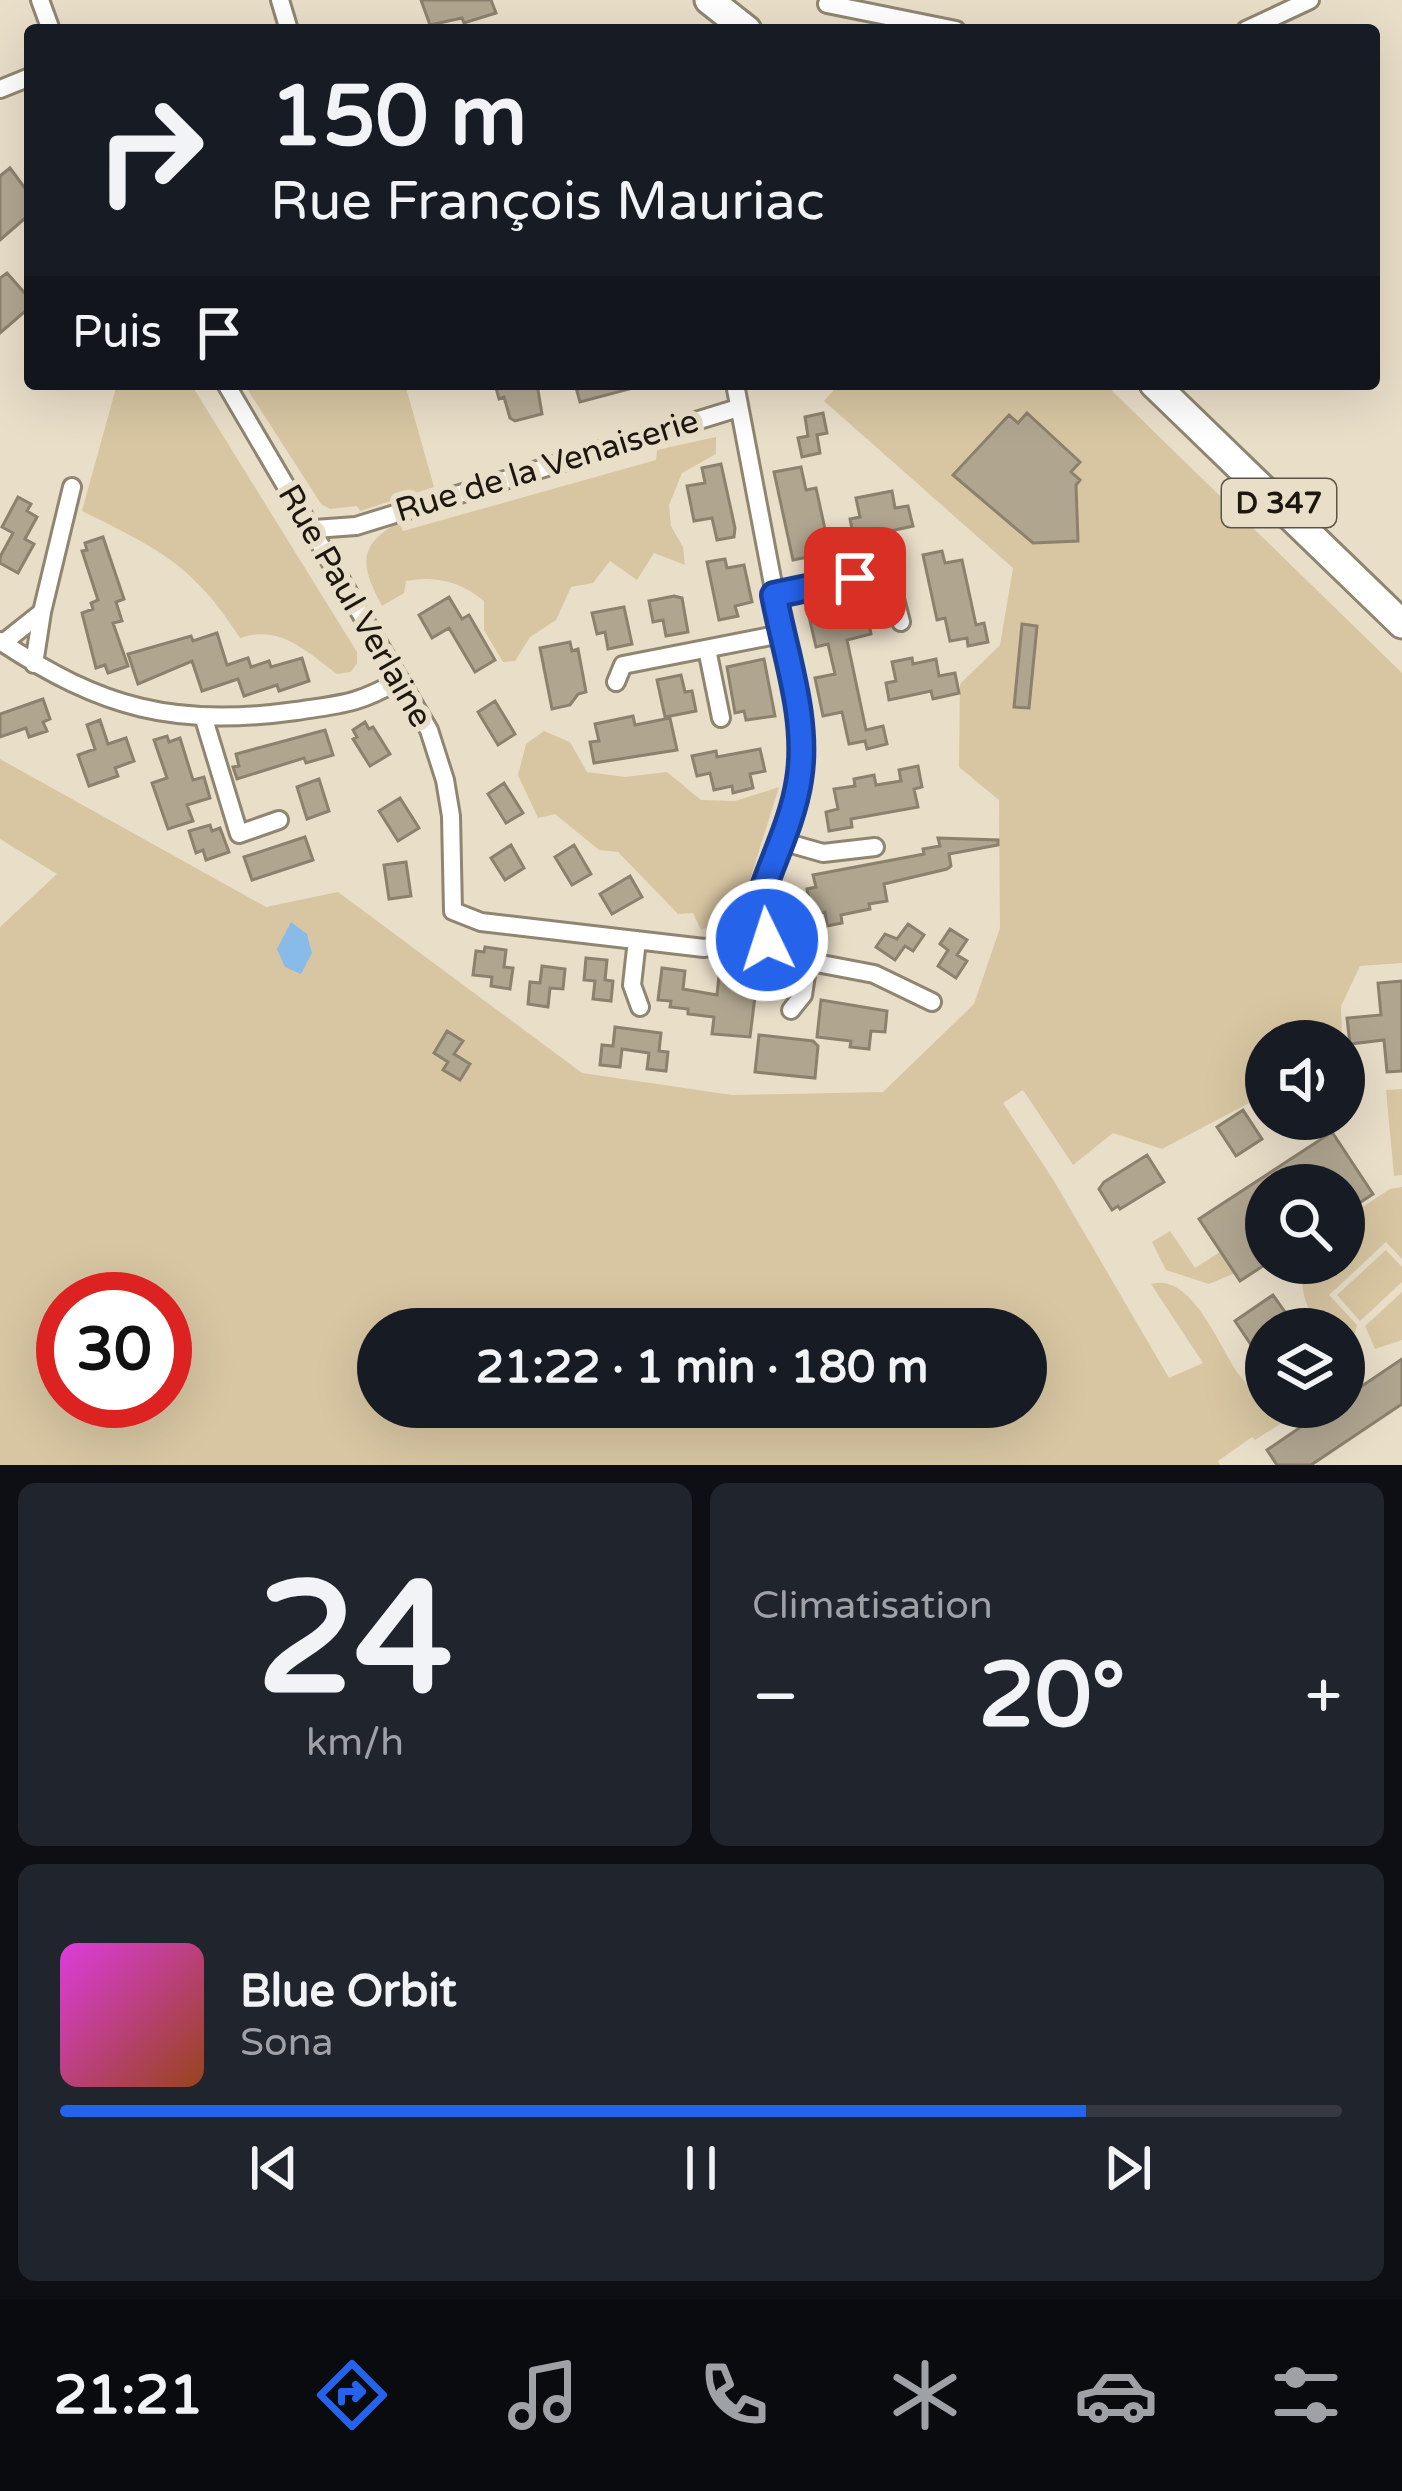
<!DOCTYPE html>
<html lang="fr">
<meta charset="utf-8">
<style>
body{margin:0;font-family:"Varela Round",sans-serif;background:#20242c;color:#f1f3f6;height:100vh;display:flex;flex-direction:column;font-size:45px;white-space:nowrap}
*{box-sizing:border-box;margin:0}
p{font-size:39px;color:#9ea1a6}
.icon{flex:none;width:66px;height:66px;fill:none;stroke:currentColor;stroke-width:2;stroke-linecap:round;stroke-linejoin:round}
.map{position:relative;height:1465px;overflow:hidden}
.drawer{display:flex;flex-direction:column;gap:18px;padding:18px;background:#0d0f14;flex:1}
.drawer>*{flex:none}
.hud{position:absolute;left:24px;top:24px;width:1356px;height:366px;border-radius:12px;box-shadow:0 12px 48px #0002;background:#171b24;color:#f1f3f6;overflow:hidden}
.fabs{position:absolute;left:1245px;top:1020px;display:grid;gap:24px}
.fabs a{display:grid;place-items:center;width:120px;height:120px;border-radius:50%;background:#171b24;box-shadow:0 12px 48px #0002;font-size:60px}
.speed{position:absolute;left:36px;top:1272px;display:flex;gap:24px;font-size:60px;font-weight:700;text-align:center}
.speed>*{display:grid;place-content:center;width:156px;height:156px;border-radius:50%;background:#171b24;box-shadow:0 12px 48px #0002;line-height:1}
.speed .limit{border:18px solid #d22;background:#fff;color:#111}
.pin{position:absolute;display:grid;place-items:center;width:102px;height:102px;color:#fff;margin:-51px;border-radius:24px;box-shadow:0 6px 18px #0006}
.me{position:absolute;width:132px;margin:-66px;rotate:356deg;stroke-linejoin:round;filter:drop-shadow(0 0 9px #0008)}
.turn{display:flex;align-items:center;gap:42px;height:252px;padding:0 48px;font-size:54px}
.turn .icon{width:156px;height:156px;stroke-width:2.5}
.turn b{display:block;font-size:84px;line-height:102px}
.then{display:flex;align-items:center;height:114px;padding:0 48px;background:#0003;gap:24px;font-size:45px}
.big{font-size:90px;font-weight:700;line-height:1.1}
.drawer .card{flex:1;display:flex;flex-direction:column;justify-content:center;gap:18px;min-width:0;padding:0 42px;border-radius:18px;background:#20242c}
.drawer .dial{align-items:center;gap:0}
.dial b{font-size:156px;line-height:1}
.song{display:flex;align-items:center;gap:36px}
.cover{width:144px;height:144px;border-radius:18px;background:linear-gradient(135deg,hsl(300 70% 55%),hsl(20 70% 35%))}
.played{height:12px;border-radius:6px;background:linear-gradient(90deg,#2563eb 80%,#363941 80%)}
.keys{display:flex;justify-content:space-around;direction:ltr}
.heat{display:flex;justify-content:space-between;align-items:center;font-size:66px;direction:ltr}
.drawer .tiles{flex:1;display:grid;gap:18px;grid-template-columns:1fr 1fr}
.card:last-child{grid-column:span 2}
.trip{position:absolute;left:357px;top:1308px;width:690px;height:120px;border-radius:60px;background:#171b24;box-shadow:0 12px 48px #0002;font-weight:700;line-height:120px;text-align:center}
.tab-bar{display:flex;height:192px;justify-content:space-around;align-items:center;background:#090b0e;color:#9ea1a6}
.tab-bar .icon{width:84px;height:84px}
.tab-bar .selected{color:#2563eb}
.tab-bar b{font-size:54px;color:#f1f3f6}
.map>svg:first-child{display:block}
.green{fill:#d8c6a2;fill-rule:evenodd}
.water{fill:#89bbe9}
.building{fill:#b0a690;stroke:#8c816d;stroke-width:3}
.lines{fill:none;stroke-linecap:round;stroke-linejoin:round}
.minor-casing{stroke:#8f8570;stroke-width:22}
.primary-casing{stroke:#8f8570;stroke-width:33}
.trunk-casing{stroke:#8f8570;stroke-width:33}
.minor{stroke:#fff;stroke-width:16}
.primary{stroke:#fff;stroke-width:27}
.trunk{stroke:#fff;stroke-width:27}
.route-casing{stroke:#184099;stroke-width:30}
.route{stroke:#2563eb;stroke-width:21}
.labels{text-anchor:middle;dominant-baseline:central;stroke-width:12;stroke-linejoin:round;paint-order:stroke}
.shield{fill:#e9dec8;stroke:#5a5347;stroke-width:3}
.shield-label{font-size:30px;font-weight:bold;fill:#1c1810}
.street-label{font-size:33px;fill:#1c1810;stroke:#e9dec8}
</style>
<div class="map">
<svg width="1402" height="1465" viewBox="0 0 1402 1465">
<rect width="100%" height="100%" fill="#e9dec8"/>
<path class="green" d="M117,384H191L357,652V663L351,672L337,674C306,651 280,624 240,638C194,565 157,548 82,511Z
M244,384H405L434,487L360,511L357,506L330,509L321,504Z
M839,384H1105L1402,673V963L1360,966L1341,1006L1342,1041H1266V1094L1162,1149L1113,1133L1073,1165L1023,1090L1003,1103L1054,1181L1169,1378L1203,1363L1151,1284C1193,1272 1220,1350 1240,1376C1255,1395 1269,1406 1288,1419L1255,1440L1252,1437L1218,1461L1220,1465H0V927L57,874L0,839V759L266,907L338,892L582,1073L732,1095L883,1092L974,1004L1000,928L999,800L959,767L960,684L1000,645L1013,568L824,401ZM63,1299H165V1401H63ZM378,1329H1026V1407H378Z
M716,437V454L682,473L669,505L671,526L683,547L685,565L654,553L637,580L610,561L593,583L571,587L556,620L530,637L515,661L503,662L484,630V601C462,582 435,575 406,581L404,593L382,606C362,567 355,547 399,522L403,531L656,460L657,450Z
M544,731L570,742L587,772L625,777L667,772L701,800L735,801L779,787L739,915L701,930L693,913L678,914L618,852L599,850L555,814L538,818L518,775L526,744Z
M1402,1089V1175L1394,1176L1386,1090Z
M1402,1187V1259L1386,1242L1329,1295L1357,1325L1351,1347L1344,1344V1329H1321C1305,1310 1300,1288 1302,1263H1344V1219L1390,1189Z
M1170,1231L1195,1268L1220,1252L1235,1273L1209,1284L1166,1270L1152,1242Z
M1386,1250L1402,1267V1282L1360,1321L1337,1295Z
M1402,1292V1340L1375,1349L1365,1326Z"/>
<path class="water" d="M291,922L307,934L312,953L301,974L285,967L277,949Z"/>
<path class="building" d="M421,0H491L496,13L464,23L462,18L430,25Z
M10,168L30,195V214L0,240V176Z
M7,273L30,299V307L0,333V278Z
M495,384H537L542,414L515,421L510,418L504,397L499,399Z
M575,384H632L633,388L580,402Z
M823,413L827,433L817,435L820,453L802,457L798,438L808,436L805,417Z
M1027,413L1080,462L1071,472L1080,480L1076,485L1078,541L1033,543L953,475L1009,415L1018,423Z
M721,464L735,528L734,537L717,540L712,518L694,521L687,486L705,483L702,468Z
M801,467L806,490L816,488L832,561L815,565L813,556L793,560L774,472Z
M892,491L895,508L908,506L913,526L854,539L850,519L860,517L856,498Z
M18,497L31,504L27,511L37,517L25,539L34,544L18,573L0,563V557L13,533L2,527Z
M103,537L124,599L116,602L122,621L113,623L128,666L108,673L105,665L96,668L82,613L93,609L91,603L98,600L82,551L87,550L85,543Z
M942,551L945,563L962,560L976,625L984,623L988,642L968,646L967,638L950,641L945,618L937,620L923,555Z
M725,559L727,568L744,565L752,602L735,606L738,616L719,620L707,562Z
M674,596L682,598L688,632L666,636L663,620L653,622L649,601Z
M449,597L462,619L469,615L495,660L475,672L449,628L432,638L419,615Z
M853,597L858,615L867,613L871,634L847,640L866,730L883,726L887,744L867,749L865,741L849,744L842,712L823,716L815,678L835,674L828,644L816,647L808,612L812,607Z
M624,607L632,644L608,649L605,632L597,634L592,613Z
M1022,624L1037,626L1029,708L1014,707Z
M217,633L227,665L248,658L251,667L269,661L271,667L302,658L309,681L279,691L277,685L244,696L238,679L202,691L192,661L138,684L128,654L191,636L193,641Z
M570,642L572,651L578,649L586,692L578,694L570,705L552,709L540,648Z
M912,658L913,664L936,659L939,676L955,673L959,693L933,699L931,691L889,700L886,683L896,681L892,662Z
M764,659L775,716L746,720L744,711L735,713L727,667Z
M681,675L685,692L692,691L696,711L665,717L657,680Z
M43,699L50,719L43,722L47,731L29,737L26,728L0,737V714Z
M495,701L515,734L498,745L478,712Z
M633,716L635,725L670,718L677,750L594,763L590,742L599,741L595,724Z
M100,720L108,744L126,738L134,761L115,768L118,776L89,786L78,755L95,749L87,725Z
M365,722L369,729L373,727L390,754L370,766L353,739L357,737L353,730Z
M325,730L333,755L306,763L304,758L237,779L233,767L239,766L236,754Z
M167,736L169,742L180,738L193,780L204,777L210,798L187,805L193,821L168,829L152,783L167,778L154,740Z
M760,749L765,771L750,774L753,788L733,793L732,786L714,790L710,773L697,776L692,756L716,751L717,757Z
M918,766L922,787L914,789L918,807L851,819L852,827L829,831L826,812L838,809L834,789L855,786L854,779L874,775L876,785L901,781L899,770Z
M319,779L329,811L307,819L297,787Z
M504,783L523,813L506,823L488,794Z
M400,798L419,828L398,841L379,811Z
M210,825L212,831L220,828L229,852L206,860L203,850L196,853L189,831Z
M305,837L313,860L252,880L244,857Z
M938,838L998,840V845L949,854L951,866L947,869L884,884L887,901L869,904L870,909L841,915L842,923L827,926L825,912L812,915L807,889L816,887L813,875L924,854L923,849L940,846Z
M511,845L524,868L505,880L491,858Z
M574,845L591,874L572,885L555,857Z
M406,862L411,896L389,899L384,865Z
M630,876L642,897L612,914L600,894Z
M908,924L924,935L913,951L905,946L895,960L876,947L885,934L897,939Z
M950,929L967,940L957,955L967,961L956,978L938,966L948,950L940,944Z
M485,947L506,950L504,967L513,968L510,989L491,986L492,977L473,975L476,951L484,952Z
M586,958L607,960L605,980L613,981L611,1001L593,999L595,981L584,980Z
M542,966L565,969L563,989L550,988L548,1007L528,1004L530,982L540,983Z
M720,966L732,967L731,976L740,977L739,986L756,988L750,1037L712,1034L714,1017L688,1014V1009L670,1007L671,1001L658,1000L662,968L685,971L683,989L717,995Z
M1402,981V1071L1387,1072L1384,1040L1350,1044L1347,1018L1381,1015L1378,983Z
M821,1000L887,1011L885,1032L871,1031L869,1049L850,1047L851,1041L817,1037Z
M615,1027L661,1033L659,1051L668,1052L666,1071L647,1069L649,1053L622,1049L620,1067L600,1065L602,1045L613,1046Z
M447,1031L463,1041L454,1054L470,1064L460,1080L443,1070L448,1062L434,1053Z
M759,1035L813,1041L818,1046L815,1078L755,1072Z
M1243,1110L1262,1139L1236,1156L1217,1127Z
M1332,1132L1373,1194L1344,1213V1185H1266V1264L1240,1281L1199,1219Z
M1147,1155L1164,1182L1120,1209L1118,1206L1112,1210L1099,1189L1104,1182Z
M1273,1295L1297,1329H1266V1367L1235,1321Z
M1402,1359V1404L1311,1465H1277L1267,1450L1330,1407H1344V1398Z"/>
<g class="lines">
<defs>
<path id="minor" d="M40,0L51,30
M280,0L289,30
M827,4L956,30
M1246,30L1310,0
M0,89L30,77
M226,384L429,730L445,780L451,816L453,911L481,922L704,948L740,942
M735,384L802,737L799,783L754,926
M314,529L356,526L738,408
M774,595L888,572L901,622
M0,641C101,708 175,728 296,711C343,704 358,704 400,680
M3,643L42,612
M707,649L721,718
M34,664L42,612L72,487
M616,682L623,665L781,634
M204,719L239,834L279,820
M781,841L823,853L875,847
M739 939a14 14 0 1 1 28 0a14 14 0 1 1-28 0Z
M637,940L632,985L640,1007
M766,944L790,958L874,974L932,1002
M791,1010L803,995L808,962"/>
<path id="primary" d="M709,0L747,30
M1154,384L1402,624"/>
<path id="trunk" d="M713,0L718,6"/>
</defs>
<use href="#minor" class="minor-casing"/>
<use href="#primary" class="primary-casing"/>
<use href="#trunk" class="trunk-casing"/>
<use href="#minor" class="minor"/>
<use href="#primary" class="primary"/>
<use href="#trunk" class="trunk"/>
</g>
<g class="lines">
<defs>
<path id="route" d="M767,940L762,929L754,926L755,914C768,868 792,826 799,780C809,719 785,654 774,595L855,578"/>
</defs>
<use href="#route" class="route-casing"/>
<use href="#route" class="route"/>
</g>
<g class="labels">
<rect class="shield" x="1222" y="479" width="114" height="48" rx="9"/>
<g class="shield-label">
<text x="1279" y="503">D 347</text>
</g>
<g class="street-label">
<text transform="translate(547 466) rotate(-17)">Rue de la Venaiserie</text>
<text transform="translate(355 606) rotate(60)">Rue Paul Verlaine</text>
</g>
</g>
</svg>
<div class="fabs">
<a><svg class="icon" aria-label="sound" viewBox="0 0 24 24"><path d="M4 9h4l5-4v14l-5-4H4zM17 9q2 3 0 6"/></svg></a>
<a><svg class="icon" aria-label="search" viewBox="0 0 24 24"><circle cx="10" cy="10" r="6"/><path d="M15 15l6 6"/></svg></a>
<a><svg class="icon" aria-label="layers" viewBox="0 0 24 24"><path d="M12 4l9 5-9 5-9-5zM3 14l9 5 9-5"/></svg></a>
</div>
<div class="speed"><div class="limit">30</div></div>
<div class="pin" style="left:855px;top:578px;background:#d93025"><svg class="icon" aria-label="arrive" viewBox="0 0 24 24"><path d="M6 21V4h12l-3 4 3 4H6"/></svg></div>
<svg class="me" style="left:767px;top:940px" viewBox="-20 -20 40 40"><circle r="17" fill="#2563eb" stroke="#fff" stroke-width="3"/><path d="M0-11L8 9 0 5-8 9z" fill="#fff"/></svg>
<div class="trip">21:22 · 1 min · 180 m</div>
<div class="hud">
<div class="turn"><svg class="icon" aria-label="right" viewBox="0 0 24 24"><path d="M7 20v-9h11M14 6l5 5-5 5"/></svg><div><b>150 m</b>Rue François Mauriac</div></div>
<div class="then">Puis<svg class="icon" aria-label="arrive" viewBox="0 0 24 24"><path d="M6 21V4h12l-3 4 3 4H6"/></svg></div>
</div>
</div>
<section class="drawer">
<div class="tiles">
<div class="card dial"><b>24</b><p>km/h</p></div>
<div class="card"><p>Climatisation</p>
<div class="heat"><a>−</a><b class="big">20°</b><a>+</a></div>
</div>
<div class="card">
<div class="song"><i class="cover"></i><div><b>Blue Orbit</b><p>Sona</p></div></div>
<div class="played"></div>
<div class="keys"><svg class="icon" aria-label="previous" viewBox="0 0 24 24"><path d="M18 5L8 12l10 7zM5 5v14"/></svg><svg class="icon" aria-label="pause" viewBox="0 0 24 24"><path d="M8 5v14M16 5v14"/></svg><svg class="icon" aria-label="next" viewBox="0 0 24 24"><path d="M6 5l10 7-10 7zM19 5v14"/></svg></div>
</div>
</div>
</section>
<nav class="tab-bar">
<b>21:21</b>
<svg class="icon selected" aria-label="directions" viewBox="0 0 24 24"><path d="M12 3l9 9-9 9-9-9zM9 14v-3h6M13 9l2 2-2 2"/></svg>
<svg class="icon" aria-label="music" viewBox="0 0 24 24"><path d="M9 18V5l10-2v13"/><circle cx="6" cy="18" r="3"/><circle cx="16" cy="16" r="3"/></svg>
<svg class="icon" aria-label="phone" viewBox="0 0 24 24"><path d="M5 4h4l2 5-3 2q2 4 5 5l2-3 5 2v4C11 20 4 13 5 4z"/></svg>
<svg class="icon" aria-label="climate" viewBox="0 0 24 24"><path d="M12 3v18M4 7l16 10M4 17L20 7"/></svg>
<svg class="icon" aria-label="car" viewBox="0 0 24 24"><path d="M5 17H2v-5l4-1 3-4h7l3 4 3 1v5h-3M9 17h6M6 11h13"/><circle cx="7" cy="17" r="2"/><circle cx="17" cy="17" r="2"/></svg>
<svg class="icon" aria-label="filters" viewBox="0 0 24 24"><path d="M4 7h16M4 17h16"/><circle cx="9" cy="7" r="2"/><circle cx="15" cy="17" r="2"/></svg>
</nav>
